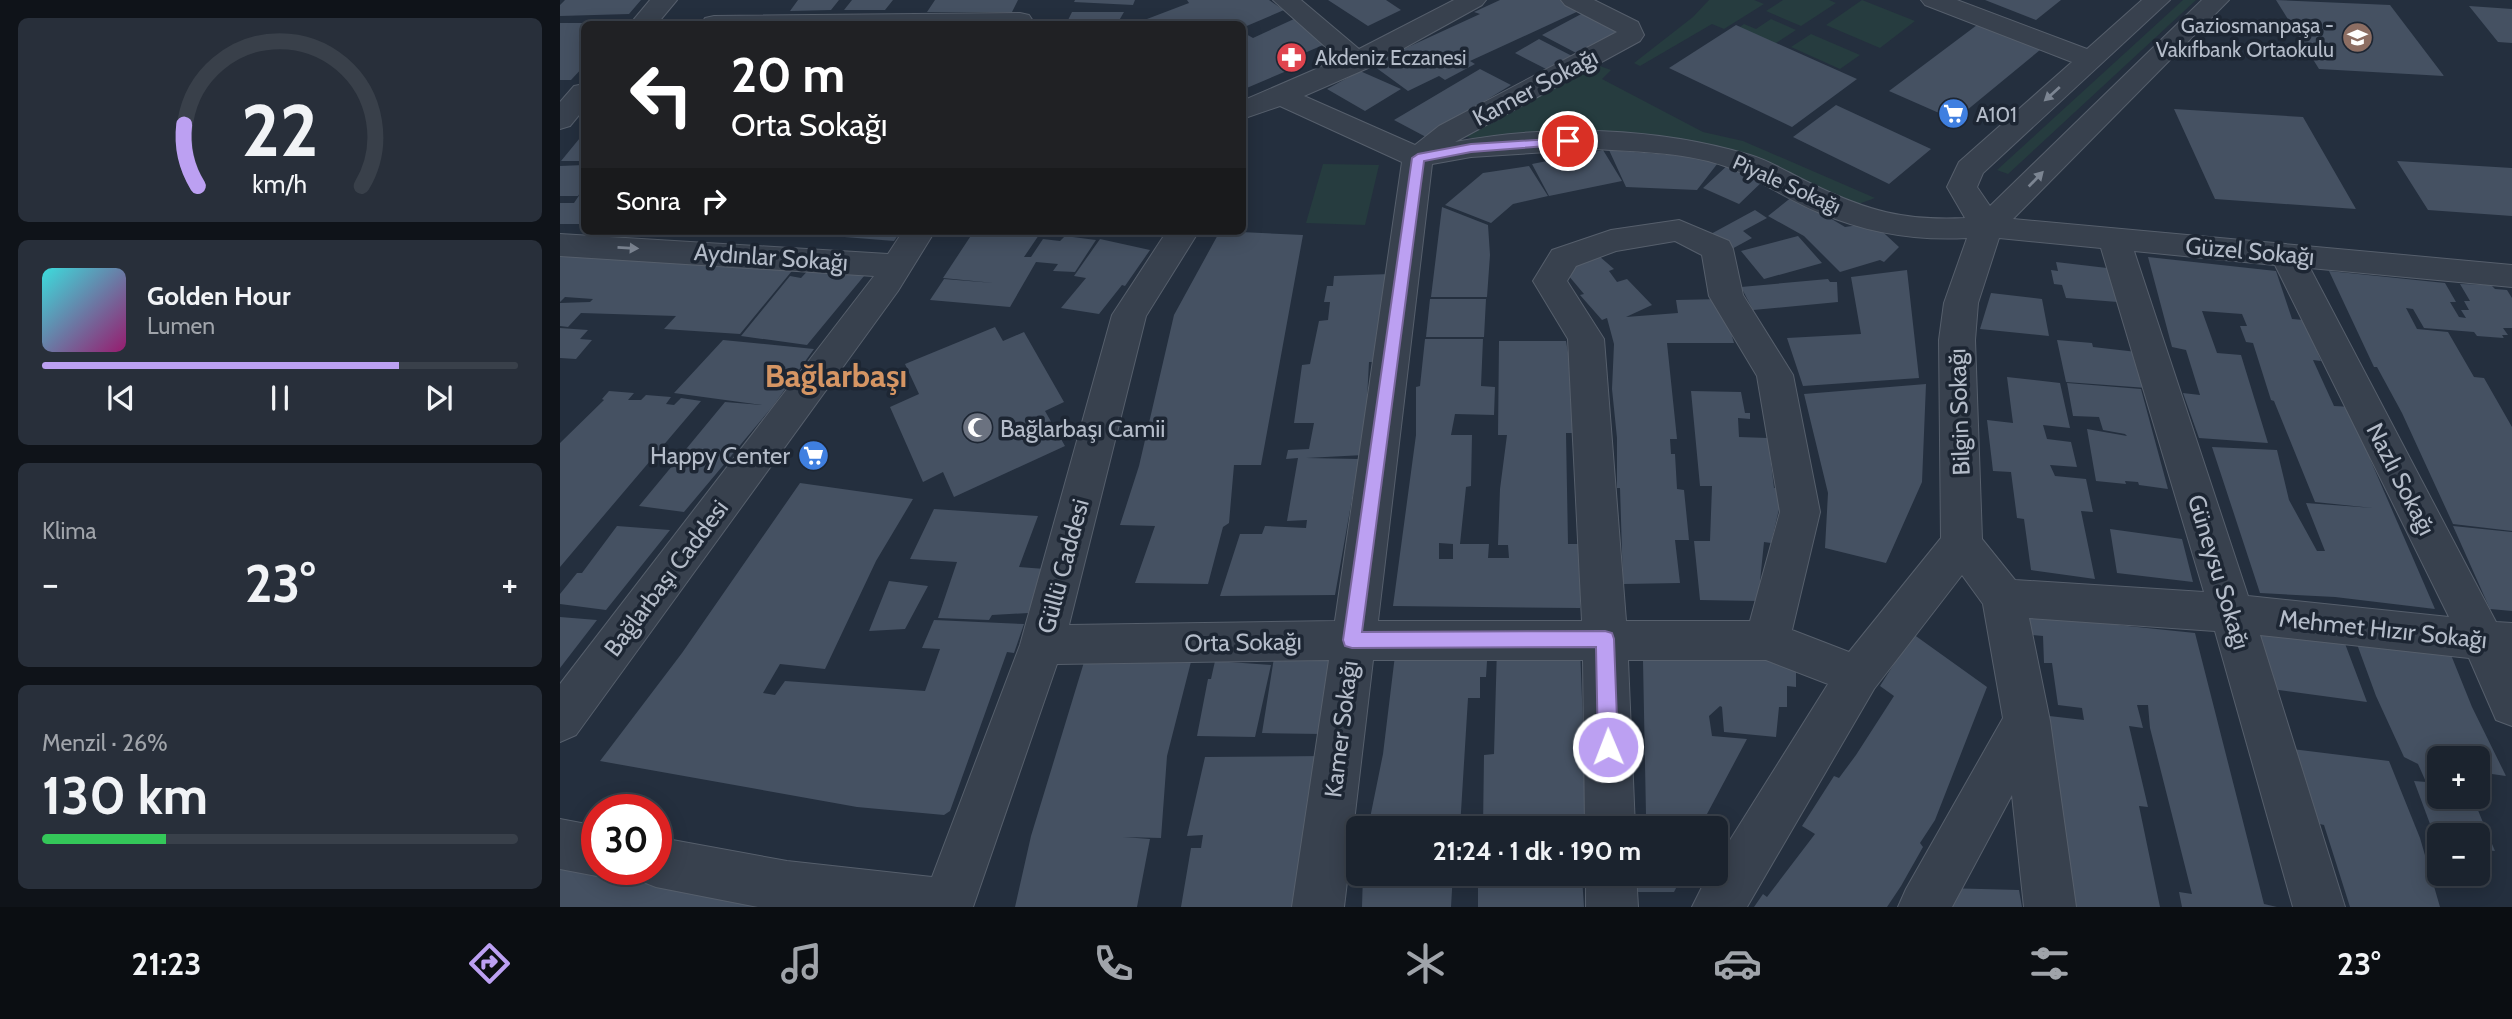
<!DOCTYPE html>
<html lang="tr">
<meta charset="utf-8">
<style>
body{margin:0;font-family:Cabin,sans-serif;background:#282f3a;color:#f1f3f6;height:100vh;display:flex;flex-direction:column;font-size:26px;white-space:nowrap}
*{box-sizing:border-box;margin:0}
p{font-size:23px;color:#a0a4aa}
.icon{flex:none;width:38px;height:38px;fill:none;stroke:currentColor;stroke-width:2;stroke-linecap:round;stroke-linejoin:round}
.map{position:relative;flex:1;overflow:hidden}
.drawer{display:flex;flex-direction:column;gap:18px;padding:18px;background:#0f1319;width:560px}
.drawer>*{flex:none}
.hud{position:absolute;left:21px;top:21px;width:665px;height:214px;border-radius:10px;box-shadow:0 4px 18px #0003,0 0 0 2px #39404a;background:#202124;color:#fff;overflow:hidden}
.fabs{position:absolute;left:1867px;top:746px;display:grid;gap:14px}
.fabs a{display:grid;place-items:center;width:63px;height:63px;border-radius:10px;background:#1b232e;box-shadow:0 4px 18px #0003,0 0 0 2px #39404a;font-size:35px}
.speed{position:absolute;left:21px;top:794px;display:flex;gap:14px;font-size:35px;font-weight:700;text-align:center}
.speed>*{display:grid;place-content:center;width:91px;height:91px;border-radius:50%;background:#1b232e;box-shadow:0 4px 18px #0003,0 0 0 2px #39404a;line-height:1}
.speed .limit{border:10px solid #d22;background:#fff;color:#111}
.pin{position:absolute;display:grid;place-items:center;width:60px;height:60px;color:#fff;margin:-30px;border:4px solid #fff;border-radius:50%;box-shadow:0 2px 7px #0007}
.me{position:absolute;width:77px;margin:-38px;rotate:359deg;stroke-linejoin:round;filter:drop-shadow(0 0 5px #0008)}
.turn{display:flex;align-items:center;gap:24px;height:147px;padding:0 35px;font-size:32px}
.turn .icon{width:91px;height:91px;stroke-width:2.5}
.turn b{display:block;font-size:49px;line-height:60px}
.then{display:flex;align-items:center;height:66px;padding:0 35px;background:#0003;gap:14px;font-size:26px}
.big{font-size:52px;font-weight:700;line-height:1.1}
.drawer .card{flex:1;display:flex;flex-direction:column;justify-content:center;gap:10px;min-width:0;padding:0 24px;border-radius:10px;background:#282f3a}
.drawer .dial{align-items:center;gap:0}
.dial svg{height:182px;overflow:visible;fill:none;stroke:#39404a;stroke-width:7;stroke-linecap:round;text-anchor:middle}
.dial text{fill:#f1f3f6;stroke:none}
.song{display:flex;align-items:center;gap:21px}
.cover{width:84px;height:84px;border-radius:10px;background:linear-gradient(135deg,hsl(180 70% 55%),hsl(320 70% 35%))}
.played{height:7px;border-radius:4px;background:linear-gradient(90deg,#bca0f2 75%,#39404a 75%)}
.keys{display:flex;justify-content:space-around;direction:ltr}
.heat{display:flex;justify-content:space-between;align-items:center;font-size:38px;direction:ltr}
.charge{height:10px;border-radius:5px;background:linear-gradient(90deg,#34c759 26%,#39404a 0)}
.trip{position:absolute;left:786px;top:816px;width:382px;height:70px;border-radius:10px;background:#1b232e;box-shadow:0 4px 18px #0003,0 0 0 2px #39404a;font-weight:700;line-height:70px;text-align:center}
.dock{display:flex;height:112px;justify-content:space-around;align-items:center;background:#0b0e12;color:#a0a4aa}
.dock .icon{width:49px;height:49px}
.dock .active{color:#bca0f2}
.dock b{font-size:32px;color:#f1f3f6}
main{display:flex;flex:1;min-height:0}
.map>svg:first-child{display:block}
.green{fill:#263c3f}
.building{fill:#455162;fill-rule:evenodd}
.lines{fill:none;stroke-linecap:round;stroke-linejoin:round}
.minor-casing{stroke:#565f6c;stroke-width:2}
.minor{fill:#38414e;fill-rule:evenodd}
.oneway{fill:#7c8592}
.route{fill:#bca0f2;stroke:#7a689d;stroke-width:2}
.labels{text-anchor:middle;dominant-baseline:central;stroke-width:7;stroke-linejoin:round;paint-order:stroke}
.far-poi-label{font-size:21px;fill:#b4bcc9;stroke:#1d2633;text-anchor:start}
.far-street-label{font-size:21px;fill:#b4bcc9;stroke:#1d2633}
.street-label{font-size:24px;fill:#b4bcc9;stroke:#1d2633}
.poi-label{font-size:24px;fill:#b4bcc9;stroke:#1d2633;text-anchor:start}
.district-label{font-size:32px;font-weight:bold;fill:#d59563;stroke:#1d2633}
</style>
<main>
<section class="drawer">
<div class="card dial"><svg viewBox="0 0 100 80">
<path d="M14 69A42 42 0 1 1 86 69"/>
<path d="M14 69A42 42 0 0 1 8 42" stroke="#bca0f2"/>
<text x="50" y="56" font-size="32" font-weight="700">22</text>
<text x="50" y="72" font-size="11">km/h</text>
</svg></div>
<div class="card">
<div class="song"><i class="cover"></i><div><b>Golden Hour</b><p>Lumen</p></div></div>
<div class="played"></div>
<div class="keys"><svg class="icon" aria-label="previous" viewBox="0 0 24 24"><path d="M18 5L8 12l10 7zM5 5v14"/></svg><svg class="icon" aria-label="pause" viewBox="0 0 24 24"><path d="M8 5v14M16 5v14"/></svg><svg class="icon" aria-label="next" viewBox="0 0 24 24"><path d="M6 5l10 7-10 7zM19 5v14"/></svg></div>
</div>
<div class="card"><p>Klima</p>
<div class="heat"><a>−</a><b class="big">23°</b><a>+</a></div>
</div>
<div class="card"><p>Menzil · 26%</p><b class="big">130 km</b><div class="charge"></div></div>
</section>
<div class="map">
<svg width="1952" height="907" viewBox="0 0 1952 907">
<rect width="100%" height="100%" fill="#242f3e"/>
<path class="green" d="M1149,0H1194L1204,4L1164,29L1152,24L1080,66L1074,63L1133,17Z
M1223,0H1269L1276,3L1241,26L1206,11Z
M1302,0L1355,21L1320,48L1266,25Z
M1623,0H1636L1448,174L1437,170Z
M1211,19L1236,30L1213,45L1177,29L1184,24L1196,29Z
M1251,34L1300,55L1280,69L1231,47Z
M1034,64L1051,70L1042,79L1143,132L1183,141L1315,198L1293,206L1090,136L1025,129L994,131L926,142L904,136Z
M763,164L819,165L805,225L746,223Z"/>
<path class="building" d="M5,0H81L69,14L0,16V5Z
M238,0H279L271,10L230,11Z
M292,0H333L325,10H284Z
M375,0H458L452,12H367Z
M515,0H575L573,5L514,2Z
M627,0H709L724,10L682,28V24H594L587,19L629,3Z
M768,0H826L841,10L808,26Z
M940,0H1005L1023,9L910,61L915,64L885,80L879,76L848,91L811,64L920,14L914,12Z
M1425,0H1501L1476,20Z
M1716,0L1830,5L1884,76L1759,69Z
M1909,6L1952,9V43L1938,42Z
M512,12H564L557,24H506Z
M1025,12L1061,30L1020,55L982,35Z
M734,19L770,42L726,61L736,67L682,90V35L686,34L693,38Z
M0,23H24V66L11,80H0Z
M1176,25L1297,79L1232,127L1109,68Z
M1417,25L1480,50L1395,120L1329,91Z
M979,39L1014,57L990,71L955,53Z
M920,69L951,85L866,137L834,120Z
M800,71L841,89L805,111L767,89Z
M1276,105L1371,149L1329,184L1233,137Z
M1614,109L1743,117L1796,209L1655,199Z
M24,133V161H1Z
M1043,150L1062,181L989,196L972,164Z
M1049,150L1161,159L1137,190L1066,187Z
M1837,161L1952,168V216L1868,210Z
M1169,164L1205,179L1179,204L1143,188Z
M24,165V187L18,196H0V166Z
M969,166L988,196L953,204L931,223L885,205L923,173Z
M20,194H24V224H0V203H14Z
M1233,196L1285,227L1313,223L1339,247L1324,262L1320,260L1280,272L1244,236L1208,216Z
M882,207L928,225L930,255L927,297H871Z
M1195,210L1207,218L1183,231L1192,238L1170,250L1149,235Z
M236,231H341L334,241L235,233Z
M414,231L481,232L464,257H471L483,239L500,241L505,236L536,240L515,272L493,271L498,264L476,262L450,307L370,300L384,279L434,283L383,278Z
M660,231L743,235L701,465H674L669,523L663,527L648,584L575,583L595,526L560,525L579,466L614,315Z
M1238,236L1262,263L1204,279L1181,251Z
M540,239L590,250L565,286L562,285L539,314L501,308L526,278L514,276Z
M0,254L236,266L180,334L104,329L116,316L21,313L8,327L0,326V303L30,302L33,299L5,297L0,302Z
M1039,256L1054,269L1049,271L1057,282L1067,279L1092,305L1066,317L1118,313L1116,300L1161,299L1174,343H1107L1117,439H1110L1111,454H1115L1117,489L1124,490L1129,540H1115L1120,583L1063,584L1060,488H1057V438L1052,389L1054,344L1047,318L1042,320L1020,295L1024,294L1003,269Z
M1588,257L1716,271L1732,319L1744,320L1761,361L1753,360L1774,406L1792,407L1812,459H1810L1875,609L1775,597L1700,593L1652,447L1717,450L1729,500L1757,551H1765L1746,503L1813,508L1755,502L1714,401L1711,400L1693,343L1686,342L1680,326H1687L1682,314L1642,311L1657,353L1681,355L1708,443L1639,438L1623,393L1640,395L1626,350L1612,347Z
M1496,262L1547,268L1558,302L1506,298L1502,285L1494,284L1491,270L1498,271Z
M254,264L309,270L247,345L181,336L230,276L241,278Z
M1347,270L1359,378L1243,386L1227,338L1301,334L1291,277Z
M1769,271L1885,283L1896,302H1890L1899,317L1906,318L1901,310H1909L1904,301H1910L1900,284L1931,285L1935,289L1947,290L1952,298V328H1943L1948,335H1942L1944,338L1917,336L1914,332L1864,328L1853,309L1846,308L1857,329L1888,332L1914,377L1924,378L1952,427V531L1893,524L1842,413L1817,367H1814Z
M830,274L825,312H819L820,362H809L804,455L746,458L799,459L775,595L660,596L680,534H702L705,526L746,528L747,520L727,521L738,458L726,459L728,450L749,449L754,423H734L742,365L750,364L759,321L768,320L770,302H764L767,286H773L774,276Z
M1268,279L1270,282H1277L1278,302L1193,310L1181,287Z
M1431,293L1482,299L1489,336L1420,329Z
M870,299H926L924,337H866Z
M435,327L443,341L464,332L504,402L485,411L505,446L394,497L383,472L363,482L330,407L359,394L345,364Z
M0,328L28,330L20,339L32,340L16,359L0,358Z
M865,339H923L921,386L935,387L934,415L895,414L891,435H912L911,486L906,487L900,544H929L928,558H949L948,545H938L940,489L947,435H938L939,341H1006L1014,387L1016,433H1006L1008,544H1021L1020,608L833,606L856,435V387L860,386ZM879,543L893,544V559H879Z
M163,340L254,349L213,406L124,512L79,506L165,402L202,405L114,393Z
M1497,340L1532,343L1533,347L1577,352L1587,388L1506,382Z
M1447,377L1500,383L1510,428L1483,425L1487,439L1511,442L1517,467L1490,465L1495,476L1526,479L1533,512L1521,511L1535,579L1471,570L1464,519L1457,518L1451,472L1433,471L1427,420L1453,423Z
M1507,383L1581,389L1608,489L1579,485L1578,482L1565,481L1566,484L1536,481L1527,429L1567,436L1565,434L1543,430L1539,417L1513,416Z
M1366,384L1362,482L1326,563L1265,548L1268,493L1244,394Z
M49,391L74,393L68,400H81L86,395L111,397L106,404L114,405L121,398L141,401L0,567V443L44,400L42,399Z
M1131,391L1181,392L1185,413H1190V419L1178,418L1179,437L1208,438L1214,488H1224L1211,543L1204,542L1198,601L1140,600L1134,541H1150L1152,486H1140Z
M240,483L353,499L316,561L265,669L220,664L203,693L215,695L225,681L365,691L380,649L362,648L374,620L464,624L454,653L447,652L390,811L384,815L297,807L40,761L122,653Z
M374,509L478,516L459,567L485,569L468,613L432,615L429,620L378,618L397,562L350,559Z
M57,526L110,530L46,610L0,604V594L17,573H22Z
M1893,526L1952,532V611L1930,609Z
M1550,529L1622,539L1633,582L1557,573Z
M329,581L368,586L345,629L309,631Z
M1458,609L1556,619L1558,625L1635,633L1704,904L1717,907H1622L1619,892L1632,894L1590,728L1588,705H1577L1583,728L1569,726L1588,807L1579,806L1600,907H1503L1472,714L1524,720L1522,708L1498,705L1492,663H1484L1483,636L1462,634Z
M0,617L37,620L0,668Z
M1692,622L1781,633L1807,702L1711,689Z
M1353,634L1427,687L1375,820L1360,843L1363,847L1341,886L1327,907H1194L1203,894L1207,897L1255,834L1242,826L1274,776L1279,778L1296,755L1334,696L1320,686Z
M1794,636L1887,645L1912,707L1946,776L1918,772V758H1880V796H1912L1935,851L1918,849V835H1880L1879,848L1854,781L1866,782L1858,764L1844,757L1816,696Z
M716,645L778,647L762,734L702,733Z
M928,645L926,677H920V698H908L900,828H808L823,754L836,647Z
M1155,646L1236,660V687L1227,686V707H1219L1216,737L1164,732L1162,707L1160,706L1149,716L1152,736L1187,739L1147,814L1130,815L1131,828H1068V815H1086L1083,661H1157Z
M937,647H1020L1027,828H923L924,755L934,754Z
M528,649L634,650L607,756L601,838L563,837L590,839L577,907H455L471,836Z
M655,661L711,665L695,737L637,736L648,679H651Z
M1725,748L1829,761L1860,838L1880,907H1790L1764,825L1743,820Z
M766,756L742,907H621L631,848H641L643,835L627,836L645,757Z
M0,865L37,870L96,873L210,907H0Z
M803,873H893L891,907H802Z
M1071,873H1124L1114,892H1072Z
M1022,877L1024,907H918V880Z
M1384,888L1459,890L1462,907H1380Z"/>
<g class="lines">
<defs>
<path id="minor" d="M90,0H117L97,24H70Z
M713,0H741L799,49L894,0H926L922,5L808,68L744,96L855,145L879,126L1057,32L1005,5L1001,0H1034L1078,22L1084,35L1080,41L895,142C991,124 1096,127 1190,155C1211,161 1232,175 1252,184C1307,211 1345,221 1405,218L1387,187L1399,162L1512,62L1365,5L1361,0H1397L1527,49L1582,0H1610L1423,173L1417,187L1430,206L1642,0H1669L1453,219L1952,265V287L1750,268L1936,622L1952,623V726L1936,720L1909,658L1700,635L1785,907H1733L1655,631L1469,618L1490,721L1516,907H1464L1452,795L1392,907H1338L1346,889L1443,718L1423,604L1402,575L1314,689L1187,907H1132L1149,873H1155V864L1268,684L1206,660H1068L1075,828H1025L1023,660H813L784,907H732L769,660L497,664L413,907H198L96,887L78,880L74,870H96V837L227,861L372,877L460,645L552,315L607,231H639L586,316L509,625L775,621L842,162L720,106L682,119V101L779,59ZM1035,149C1080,152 1130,152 1173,169C1203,182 1230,201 1260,213C1308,233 1355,241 1407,238L1384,303L1379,340L1381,538L1289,652L1232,630L1260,512L1233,375L1183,295L1173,249L1169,241L1119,220L1051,230L992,250L973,281L1008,339L1022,621H818L872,164L911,157ZM1439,238L1541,248L1644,592L1455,580L1422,539L1415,340L1418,303ZM1115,241L1142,255L1149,296L1197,376L1220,512L1190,621H1066L1044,339L1007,281L1016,266L1056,251ZM1574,251L1715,265L1889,617L1688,596Z
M460,13L469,15L473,21L471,24H141L145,18L154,16Z
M24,84V109L10,126L0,129V102L14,86Z
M343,231H375L338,291L16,735L0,742V684L314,276L0,256V234L328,254Z
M0,819L37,826V870H52L37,876L0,869Z
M1026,873H1076L1078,907H1026Z"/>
</defs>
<use href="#minor" class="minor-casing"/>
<use href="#minor" class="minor"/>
</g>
<defs><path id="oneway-solid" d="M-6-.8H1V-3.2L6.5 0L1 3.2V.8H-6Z" transform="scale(1.75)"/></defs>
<g class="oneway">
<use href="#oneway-solid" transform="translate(1492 94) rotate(138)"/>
<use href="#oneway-solid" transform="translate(1476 179) rotate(-46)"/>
<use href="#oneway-solid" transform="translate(68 248) rotate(3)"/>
</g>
<path class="route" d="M1008,138L1012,139V144L911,152L864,161L802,632L1045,631L1052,633L1054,639L1058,747L1055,753L1048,756L1041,753L1038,747L1036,647L792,648L785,646L783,640L852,158L858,154L911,144Z"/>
<defs>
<symbol id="school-disc" viewBox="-11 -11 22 22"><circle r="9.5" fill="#8d6e63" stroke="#1d2633"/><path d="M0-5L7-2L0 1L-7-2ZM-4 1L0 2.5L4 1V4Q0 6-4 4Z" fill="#fff"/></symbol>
<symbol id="pharmacy-disc" viewBox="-11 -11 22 22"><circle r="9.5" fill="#e0444e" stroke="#1d2633"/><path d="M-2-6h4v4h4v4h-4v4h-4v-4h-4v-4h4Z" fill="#fff"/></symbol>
<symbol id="supermarket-disc" viewBox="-11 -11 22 22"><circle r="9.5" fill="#3f7fe0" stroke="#1d2633"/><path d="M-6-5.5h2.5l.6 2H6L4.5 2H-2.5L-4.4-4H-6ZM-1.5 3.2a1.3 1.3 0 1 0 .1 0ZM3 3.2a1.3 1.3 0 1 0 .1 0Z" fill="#fff"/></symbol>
<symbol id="mosque-disc" viewBox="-11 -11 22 22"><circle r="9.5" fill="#6b7280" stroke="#1d2633"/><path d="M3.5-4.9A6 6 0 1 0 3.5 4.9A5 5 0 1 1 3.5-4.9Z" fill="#fff"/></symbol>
</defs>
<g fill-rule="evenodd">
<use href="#school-disc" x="1780" y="20" width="35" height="35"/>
<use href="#pharmacy-disc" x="714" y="40" width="35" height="35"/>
<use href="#supermarket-disc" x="1376" y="96" width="35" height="35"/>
<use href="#mosque-disc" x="400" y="410" width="35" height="35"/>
<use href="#supermarket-disc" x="236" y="438" width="35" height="35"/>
</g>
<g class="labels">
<g class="far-poi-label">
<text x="1774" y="25" text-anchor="end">Gaziosmanpaşa -<tspan x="1774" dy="24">Vakıfbank Ortaokulu</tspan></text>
<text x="755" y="57">Akdeniz Eczanesi</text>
<text x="1416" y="114">A101</text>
</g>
<g class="far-street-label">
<text transform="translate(1227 184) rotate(24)">Piyale Sokağı</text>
</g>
<g class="street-label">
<text transform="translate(975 87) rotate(-28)">Kamer Sokağı</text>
<text transform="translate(1690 251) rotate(5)">Güzel Sokağı</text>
<text transform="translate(211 257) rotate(4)">Aydınlar Sokağı</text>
<text transform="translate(1399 412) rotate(-92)">Bilgin Sokağı</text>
<text transform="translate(1841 479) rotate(63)">Nazlı Sokağı</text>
<text transform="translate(503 566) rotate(-75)">Güllü Caddesi</text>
<text transform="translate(1659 572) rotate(73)">Güneysu Sokağı</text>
<text transform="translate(106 578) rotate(-53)">Bağlarbaşı Caddesi</text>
<text transform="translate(1823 629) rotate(6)">Mehmet Hızır Sokağı</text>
<text transform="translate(683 642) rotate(-1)">Orta Sokağı</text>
<text transform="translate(781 729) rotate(-83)">Kamer Sokağı</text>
</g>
<g class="poi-label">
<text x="440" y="428">Bağlarbaşı Camii</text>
<text x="230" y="455" text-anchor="end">Happy Center</text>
</g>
<g class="district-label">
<text x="276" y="375">Bağlarbaşı</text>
</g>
</g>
</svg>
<div class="fabs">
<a>+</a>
<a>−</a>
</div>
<div class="speed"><div class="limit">30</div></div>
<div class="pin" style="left:1008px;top:141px;background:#d93025"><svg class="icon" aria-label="arrive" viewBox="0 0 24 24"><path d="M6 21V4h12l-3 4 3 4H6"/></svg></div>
<svg class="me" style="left:1048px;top:747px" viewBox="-20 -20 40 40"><circle r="17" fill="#bca0f2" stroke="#fff" stroke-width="3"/><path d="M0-11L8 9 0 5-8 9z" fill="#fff"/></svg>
<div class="trip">21:24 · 1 dk · 190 m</div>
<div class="hud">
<div class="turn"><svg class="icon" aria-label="left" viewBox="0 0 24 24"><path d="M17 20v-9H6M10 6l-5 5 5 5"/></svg><div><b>20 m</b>Orta Sokağı</div></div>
<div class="then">Sonra<svg class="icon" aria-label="right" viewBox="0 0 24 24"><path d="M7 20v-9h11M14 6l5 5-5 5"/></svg></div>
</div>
</div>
</main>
<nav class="dock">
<b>21:23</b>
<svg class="icon active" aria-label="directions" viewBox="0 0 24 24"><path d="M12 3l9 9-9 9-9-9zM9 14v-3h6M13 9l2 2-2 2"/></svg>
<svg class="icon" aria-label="music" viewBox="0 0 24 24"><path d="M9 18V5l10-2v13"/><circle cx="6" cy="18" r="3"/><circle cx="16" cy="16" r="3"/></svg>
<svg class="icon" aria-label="phone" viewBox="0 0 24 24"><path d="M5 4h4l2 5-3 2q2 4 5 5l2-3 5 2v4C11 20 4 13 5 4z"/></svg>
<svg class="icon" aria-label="climate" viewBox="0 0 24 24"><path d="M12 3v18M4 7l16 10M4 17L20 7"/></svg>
<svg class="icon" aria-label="car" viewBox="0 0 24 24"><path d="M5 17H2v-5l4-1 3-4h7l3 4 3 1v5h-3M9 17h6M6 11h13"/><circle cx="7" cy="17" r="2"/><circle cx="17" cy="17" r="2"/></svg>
<svg class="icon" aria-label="filters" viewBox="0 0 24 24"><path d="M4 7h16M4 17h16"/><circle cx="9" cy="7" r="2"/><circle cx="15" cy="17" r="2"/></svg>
<b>23°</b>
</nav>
